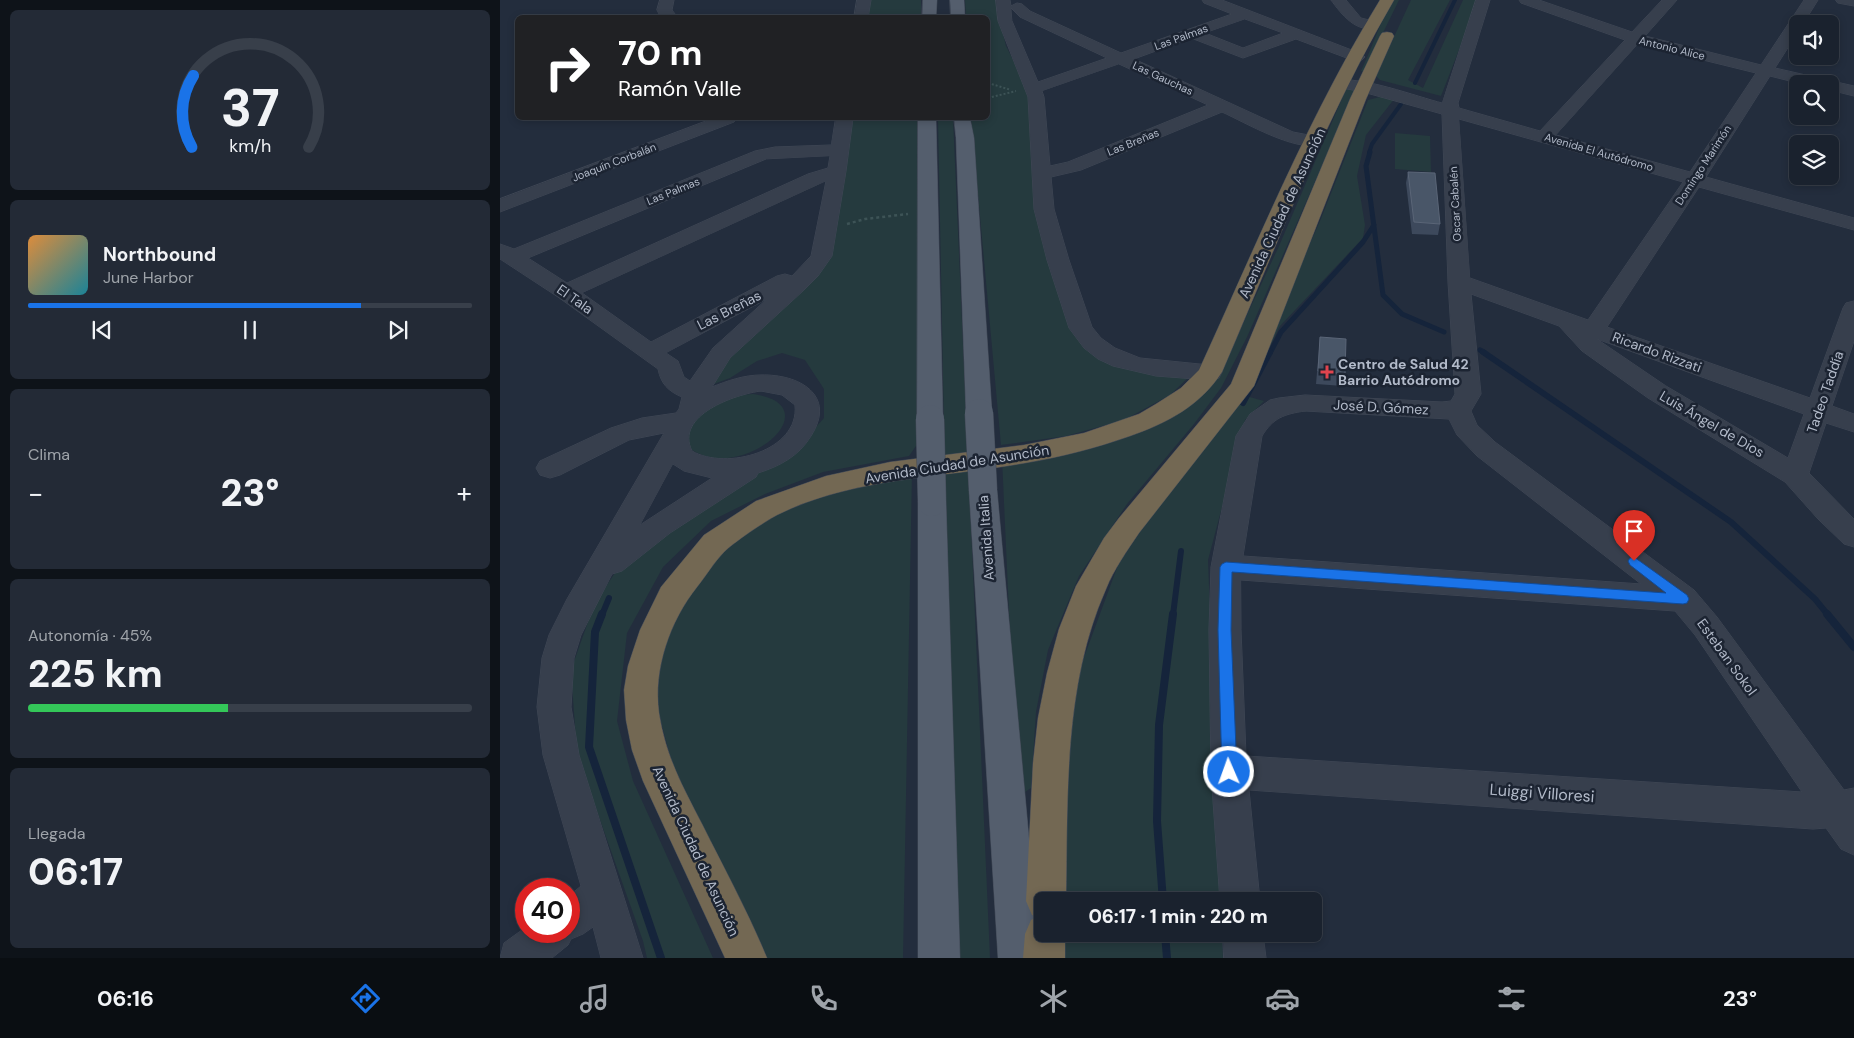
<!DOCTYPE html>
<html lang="es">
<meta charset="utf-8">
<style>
body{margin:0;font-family:"DM Sans",sans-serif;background:#232a36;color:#f1f3f6;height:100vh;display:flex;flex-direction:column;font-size:19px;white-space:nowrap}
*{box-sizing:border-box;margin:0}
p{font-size:16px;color:#9fa4aa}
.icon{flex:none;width:28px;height:28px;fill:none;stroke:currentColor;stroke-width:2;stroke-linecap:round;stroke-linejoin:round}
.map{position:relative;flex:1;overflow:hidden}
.drawer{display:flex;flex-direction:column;gap:10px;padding:10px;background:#0e1319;width:500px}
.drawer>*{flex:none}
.hud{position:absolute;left:15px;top:15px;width:475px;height:105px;border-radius:8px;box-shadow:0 2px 8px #0003,0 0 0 1px #383f4a;background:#202124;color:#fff;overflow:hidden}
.tools{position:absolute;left:1289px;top:15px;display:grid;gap:10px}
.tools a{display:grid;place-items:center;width:50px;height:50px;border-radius:8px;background:#1a222e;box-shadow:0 2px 8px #0003,0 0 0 1px #383f4a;font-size:25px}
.speed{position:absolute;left:15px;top:878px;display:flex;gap:10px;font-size:25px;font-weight:700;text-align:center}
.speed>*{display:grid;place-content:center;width:65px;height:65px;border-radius:50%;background:#1a222e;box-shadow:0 2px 8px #0003,0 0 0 1px #383f4a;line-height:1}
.speed .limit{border:8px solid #d22;background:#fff;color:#111}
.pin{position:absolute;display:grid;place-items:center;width:42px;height:42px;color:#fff;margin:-51px -21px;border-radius:50% 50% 50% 0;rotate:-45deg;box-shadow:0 0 5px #0007}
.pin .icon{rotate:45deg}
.me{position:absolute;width:55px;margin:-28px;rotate:358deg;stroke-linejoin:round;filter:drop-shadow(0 0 4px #0008)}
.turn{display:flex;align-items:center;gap:18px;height:105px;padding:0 20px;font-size:22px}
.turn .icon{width:65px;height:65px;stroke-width:2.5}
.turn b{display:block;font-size:35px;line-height:42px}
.big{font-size:38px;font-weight:800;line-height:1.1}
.drawer .widget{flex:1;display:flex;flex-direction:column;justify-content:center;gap:8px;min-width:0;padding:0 18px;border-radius:8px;background:#232a36}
.drawer .dial{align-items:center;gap:0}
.dial svg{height:130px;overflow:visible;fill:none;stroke:#383f4a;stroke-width:7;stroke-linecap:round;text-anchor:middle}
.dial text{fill:#f1f3f6;stroke:none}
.song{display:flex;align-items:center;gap:15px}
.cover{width:60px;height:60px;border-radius:8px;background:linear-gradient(135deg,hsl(30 70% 55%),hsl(190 70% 35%))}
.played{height:5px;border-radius:2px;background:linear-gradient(90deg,#1a73e8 75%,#383f4a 75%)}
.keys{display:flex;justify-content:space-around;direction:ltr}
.heat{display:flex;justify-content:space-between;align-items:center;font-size:28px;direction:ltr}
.charge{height:8px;border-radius:4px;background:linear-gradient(90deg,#34c759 45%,#383f4a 0)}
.trip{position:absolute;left:534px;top:892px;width:288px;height:50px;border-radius:8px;background:#1a222e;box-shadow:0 2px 8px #0003,0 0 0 1px #383f4a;font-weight:800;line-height:50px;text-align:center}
.tab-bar{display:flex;height:80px;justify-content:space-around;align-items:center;background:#0a0e12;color:#9fa4aa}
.tab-bar .icon{width:35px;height:35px}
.tab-bar .current{color:#1a73e8}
.tab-bar b{font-size:22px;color:#f1f3f6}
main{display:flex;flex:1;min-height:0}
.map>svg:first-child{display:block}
.green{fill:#253a3e}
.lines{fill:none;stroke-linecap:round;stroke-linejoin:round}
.stream-far3{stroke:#15243b;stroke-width:4}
.stream-far2{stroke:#15243b;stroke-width:5}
.stream-far1{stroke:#15243b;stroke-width:6}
.stream{stroke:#15243b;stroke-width:8}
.minor-casing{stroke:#404856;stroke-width:1}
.major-casing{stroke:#404856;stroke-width:1}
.highway-casing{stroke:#424a58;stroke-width:1}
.path-far1{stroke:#3d5356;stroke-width:2;stroke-dasharray:2 2;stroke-linecap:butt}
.path{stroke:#3d5356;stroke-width:2.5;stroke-dasharray:3 3;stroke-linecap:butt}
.minor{fill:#373f4d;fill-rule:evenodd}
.major{fill:#545e6d;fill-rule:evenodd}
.highway{fill:#736853;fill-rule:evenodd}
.major-bridge-casing{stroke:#404856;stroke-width:29;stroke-linecap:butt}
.major-bridge{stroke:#545e6d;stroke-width:28}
.wall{fill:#3d495c}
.building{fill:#495668;stroke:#5a6577}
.route{fill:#1a73e8;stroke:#114b97}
.health-dot{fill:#e0444e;stroke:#1c2432;stroke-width:2}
.labels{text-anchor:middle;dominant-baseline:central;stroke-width:5;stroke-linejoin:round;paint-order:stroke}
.far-street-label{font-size:11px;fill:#b2bac9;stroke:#1c2432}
.street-label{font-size:14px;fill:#b2bac9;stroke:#1c2432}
.poi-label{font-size:14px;font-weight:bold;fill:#b2bac9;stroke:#1c2432;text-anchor:start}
.near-street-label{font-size:16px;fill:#b2bac9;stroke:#1c2432}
</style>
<main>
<section class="drawer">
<div class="widget dial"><svg viewBox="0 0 100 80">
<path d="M14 69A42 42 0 1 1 86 69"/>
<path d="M14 69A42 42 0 0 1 15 25" stroke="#1a73e8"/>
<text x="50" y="56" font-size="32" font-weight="700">37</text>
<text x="50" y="72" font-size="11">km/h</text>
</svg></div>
<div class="widget">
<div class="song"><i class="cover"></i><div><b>Northbound</b><p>June Harbor</p></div></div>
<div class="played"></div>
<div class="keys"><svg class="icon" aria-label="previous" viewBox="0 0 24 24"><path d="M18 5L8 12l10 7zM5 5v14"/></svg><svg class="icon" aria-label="pause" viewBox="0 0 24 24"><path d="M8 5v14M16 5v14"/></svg><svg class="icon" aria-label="next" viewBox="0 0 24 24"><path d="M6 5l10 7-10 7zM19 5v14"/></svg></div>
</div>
<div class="widget"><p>Clima</p>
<div class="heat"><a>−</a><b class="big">23°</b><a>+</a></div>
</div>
<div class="widget"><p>Autonomía · 45%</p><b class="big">225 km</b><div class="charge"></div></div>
<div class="widget"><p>Llegada</p><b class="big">06:17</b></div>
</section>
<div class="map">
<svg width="1354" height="958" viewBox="0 0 1354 958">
<rect width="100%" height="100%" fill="#232d3d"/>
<path class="green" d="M366,0H421V17L364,18Z
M465,0H497V9L506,46L527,87L582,343L693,373L670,395L624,420L566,436L501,445L471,118H488V18L466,17Z
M891,0H899L864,72L861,71C872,47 880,24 891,0Z
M911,0H950L908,80L923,88L963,0H977L973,14L941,96L880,80L876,76Z
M847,87L856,88L747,337L721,388L694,424L627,504L579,576L548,650L536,712L531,788L522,794L514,723L502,458L633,429L732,347L779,246Z
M884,96L895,98L866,135L857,176L865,225L863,238L780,326L746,396L764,401L745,420L708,560L721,901H564L565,793L576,679L618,565L672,484L750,379L820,221L868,100Z
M351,118H420L418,443L409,456L323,472L265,494L211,521L163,567L127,633L117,721L133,781L213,958H147L143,941L77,755L71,670L94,605L118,568L301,444L324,418V389L305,360L282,353L257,361L230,378L211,385L227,353L321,267Z
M438,118H453L490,958H451L445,479Z
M895,133L930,136L931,172L895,169Z
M253,394C335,405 240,488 188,447L187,427L207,406L237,395Z
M412,472L403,958H267L176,778L154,696L161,637L184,587L277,506Z
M564,934H722L723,958H564Z"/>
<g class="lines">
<path class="stream-far3" d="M915,83L955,0
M869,153L872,144L901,104"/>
<path class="stream-far2" d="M870,152L866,166L883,295L902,314L944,332
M980,350L985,353
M770,353L781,332L863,242L874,225"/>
<path class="stream-far1" d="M983,352L1231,522L1315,599L1328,615
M743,403L770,352
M102,615L109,598
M673,615L681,551"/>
<path class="stream" d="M102,614L95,632L89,747L161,958
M1327,614L1354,647
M663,901L657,821L659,725L673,614
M665,934L667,958"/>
<defs>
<path id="minor" d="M160,0H174L172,10L178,18H161L157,10Z
M357,0H371L368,18H354Z
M496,0H510L511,6L517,3L522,4L530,11L621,53L732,14L704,3L702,0H722L862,54L865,57L862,60H852L796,39L743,58L691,38L634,59L793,132L819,137L822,141L819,145C794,151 746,123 722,112L581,170L551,177L554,209L569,260L592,327L601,338L615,348L640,358L719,366L722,372L719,378L710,380L656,376L613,366L598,359L584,348L569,328L547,260L534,209L528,97L498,21ZM511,8L520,17L607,58L538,82L512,21ZM745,19L783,33L743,48L705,33ZM619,64L708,105L568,162L550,166L544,97L542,91Z
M831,0H846L861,18L877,22L879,25L877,28C856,33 842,15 831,0Z
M976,0H990L958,103L959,108L1040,131L1125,40L1021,3L1019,0H1039L1132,32L1162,0H1177L1145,36L1261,65L1304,0H1318L1303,24H1298V32L1275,68L1354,86V96L1330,90V84H1302L1270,76L1206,177L1354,218V230L1199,187L1107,327L1310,398L1343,308L1346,303L1354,301V341L1332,406L1354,414V432L1326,423L1309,473L1354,519V547L1344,544L1318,519L1285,482L1148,398L1082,351L1059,326L971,294L981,394L971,411L977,425L995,442L1194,590L1217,617L1344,790L1354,788V855L1341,849L1326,828L1313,829L749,790L760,901H720L711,772L709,630L711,567L736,436L750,414L770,400L779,398L805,395L942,402L951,401L955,394L948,282L942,114L863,92L837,87L835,84L837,81C859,75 918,97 942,103ZM1138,44L1256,73L1190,172L1056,135ZM959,119L1183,182L1088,320L970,278ZM1097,339L1304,414L1288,458L1166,386ZM805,411L949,419L957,435L977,456L1141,584L743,556L762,436C773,418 784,414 805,411ZM741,580L1175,611L1195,635L1302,792L746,756L741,630Z
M1336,0H1354V6L1338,3Z
M214,118H237L234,122L0,212V199Z
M336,118H353L346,171L332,256L318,276L304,290L230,358L212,387C227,381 244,375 261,375C299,374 337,395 311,436C299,456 280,466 258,473L256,477L170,533L122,571L112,574L81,635L74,658L71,707L79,755L143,958H101L93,927L83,934L71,939L68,945L52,958H0L4,943L26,927V931H69V896L81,886L43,755L37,707L42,658L49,635L67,599L164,433L129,440L60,475L50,478L40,475L36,468L40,461L111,428L142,418L176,413L179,409L182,397C168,391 161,384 158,369L58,297L0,259V244L14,249L255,151L275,147L331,145ZM330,156L328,168L308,174L67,283L28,258L266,159ZM326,181L311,256L292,276L285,274L277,276L151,342L82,293ZM267,299L213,348L190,381L184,377L178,361L166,353ZM261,391L282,395L295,405C300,451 226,471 192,451C174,415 236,394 261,391ZM173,464L184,471L212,478L140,525Z
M723,934H763L766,958H724Z"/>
<path id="major" d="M423,0H437L436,18H422Z
M450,0H464L465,18H451Z
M418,118H436L443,419L439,425L430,428L421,425L417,419Z
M454,118H470L474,138L492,413L488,419L479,422L470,419L466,413L456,138Z
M483,480L493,483L497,490L540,958H498L469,490L473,483Z
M432,492L442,495L446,502L460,958H418V502L422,495Z"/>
<path id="highway" d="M880,0H894C825,118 776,247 722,372C700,406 667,423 630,436C596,448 561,457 525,463C443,478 353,477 277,515C264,522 234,542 224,552C214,562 206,576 197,587C170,621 153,669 159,713C166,757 182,785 202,824C224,868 248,912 267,958H225L143,781L132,750L126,720L124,690L128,666L140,630L161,587L204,535L256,501L326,476L390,462L524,445L584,433L639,414L656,404L681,388L699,370C756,246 808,117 880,0Z
M887,32L892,33L894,36L866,99L754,386L639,533C627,551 614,569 606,589C563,686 568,797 566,901H542V934H565V958H523L525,934L531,920L537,917L532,915L526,901L533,763L538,718L547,673L559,629L576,586L604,538L619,518L731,384L850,99L880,36L882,33Z"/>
</defs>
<use href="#minor" class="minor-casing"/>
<use href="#major" class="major-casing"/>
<use href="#highway" class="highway-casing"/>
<path class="path-far1" d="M488,83L511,90
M488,98L516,91"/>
<path class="path" d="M347,224L365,219L408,214"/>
<use href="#minor" class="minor"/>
<use href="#major" class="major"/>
<use href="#highway" class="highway"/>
<defs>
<path id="major-bridge" d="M479,413L483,490
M430,419L432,502"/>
</defs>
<use href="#major-bridge" class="major-bridge-casing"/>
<use href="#major-bridge" class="major-bridge"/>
</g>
<path class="wall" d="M908,172L940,224L938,235L912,234L906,183Z
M820,337L845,374L843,386L816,384L819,349Z"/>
<path class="building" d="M908,172L935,173L940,224L914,222Z
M820,337L846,339L845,374L818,371Z"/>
<path class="route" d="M1134,557L1187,595L1189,599L1187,603L1183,604L732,572L731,630L737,772L734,777L729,779L724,777L722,772L718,630L720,567L722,564L726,562L1166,593L1130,565L1128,561L1130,558Z"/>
<path class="health-dot" d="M824.5 364.5h5v5h5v5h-5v5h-5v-5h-5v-5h5z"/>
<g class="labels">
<g class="far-street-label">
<text transform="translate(681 37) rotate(-20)">Las Palmas</text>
<text transform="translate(1172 48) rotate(14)">Antonio Alice</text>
<text transform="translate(663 78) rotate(25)">Las Gauchas</text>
<text transform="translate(633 142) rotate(-22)">Las Breñas</text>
<text transform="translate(1099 152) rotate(16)">Avenida El Autódromo</text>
<text transform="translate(114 162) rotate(-21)">Joaquín Corbalán</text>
<text transform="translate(1203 165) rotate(-57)">Domingo Marimón</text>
<text transform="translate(173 191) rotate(-22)">Las Palmas</text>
<text transform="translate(955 204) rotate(-93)">Oscar Cabalén</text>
</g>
<g class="street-label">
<text transform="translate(782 213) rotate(-65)">Avenida Ciudad de Asunción</text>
<text transform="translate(75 299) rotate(35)">El Tala</text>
<text transform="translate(229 310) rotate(-27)">Las Breñas</text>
<text transform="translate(1157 352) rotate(20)">Ricardo Rizzati</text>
<text transform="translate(1325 392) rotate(-71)">Tadeo Taddía</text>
<text transform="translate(881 407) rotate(3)">José D. Gómez</text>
<text transform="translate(1212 424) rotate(30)">Luis Ángel de Dios</text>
<text transform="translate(457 464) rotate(-9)">Avenida Ciudad de Asunción</text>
<text transform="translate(486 538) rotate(-94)">Avenida Italia</text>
<text transform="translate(1227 657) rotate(54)">Esteban Sokol</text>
<text transform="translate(196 851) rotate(65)">Avenida Ciudad de Asunción</text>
</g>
<g class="poi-label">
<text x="838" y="364">Centro de Salud 42<tspan x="838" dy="16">Barrio Autódromo</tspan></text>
</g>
<g class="near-street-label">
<text transform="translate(1042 793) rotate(4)">Luiggi Villoresi</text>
</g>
</g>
</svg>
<div class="tools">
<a><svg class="icon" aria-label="sound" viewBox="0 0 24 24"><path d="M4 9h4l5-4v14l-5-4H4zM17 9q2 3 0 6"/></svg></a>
<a><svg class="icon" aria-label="search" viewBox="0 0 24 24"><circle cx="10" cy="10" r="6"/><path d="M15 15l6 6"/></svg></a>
<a><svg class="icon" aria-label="layers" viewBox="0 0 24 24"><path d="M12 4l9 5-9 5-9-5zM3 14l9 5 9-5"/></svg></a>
</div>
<div class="speed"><div class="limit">40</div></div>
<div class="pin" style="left:1134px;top:561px;background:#d93025"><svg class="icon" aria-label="arrive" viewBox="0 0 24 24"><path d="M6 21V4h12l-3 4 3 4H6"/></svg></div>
<svg class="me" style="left:729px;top:772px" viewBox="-20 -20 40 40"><circle r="17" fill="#1a73e8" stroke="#fff" stroke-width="3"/><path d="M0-11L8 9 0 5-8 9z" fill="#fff"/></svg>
<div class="trip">06:17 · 1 min · 220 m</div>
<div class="hud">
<div class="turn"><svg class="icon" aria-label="right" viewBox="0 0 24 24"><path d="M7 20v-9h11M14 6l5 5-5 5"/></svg><div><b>70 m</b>Ramón Valle</div></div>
</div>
</div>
</main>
<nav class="tab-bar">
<b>06:16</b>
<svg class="icon current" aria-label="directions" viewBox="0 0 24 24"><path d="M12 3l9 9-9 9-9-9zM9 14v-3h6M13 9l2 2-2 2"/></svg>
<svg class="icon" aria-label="music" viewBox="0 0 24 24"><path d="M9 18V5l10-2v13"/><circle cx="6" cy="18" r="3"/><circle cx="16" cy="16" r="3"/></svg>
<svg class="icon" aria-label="phone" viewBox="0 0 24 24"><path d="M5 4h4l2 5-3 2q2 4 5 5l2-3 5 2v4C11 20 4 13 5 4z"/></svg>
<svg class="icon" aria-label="climate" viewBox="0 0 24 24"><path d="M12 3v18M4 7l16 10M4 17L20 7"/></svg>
<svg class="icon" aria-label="car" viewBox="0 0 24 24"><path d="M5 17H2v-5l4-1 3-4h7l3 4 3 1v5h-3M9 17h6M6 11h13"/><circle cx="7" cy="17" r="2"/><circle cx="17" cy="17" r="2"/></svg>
<svg class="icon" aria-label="filters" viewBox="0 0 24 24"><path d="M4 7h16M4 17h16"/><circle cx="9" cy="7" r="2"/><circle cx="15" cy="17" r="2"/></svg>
<b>23°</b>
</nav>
